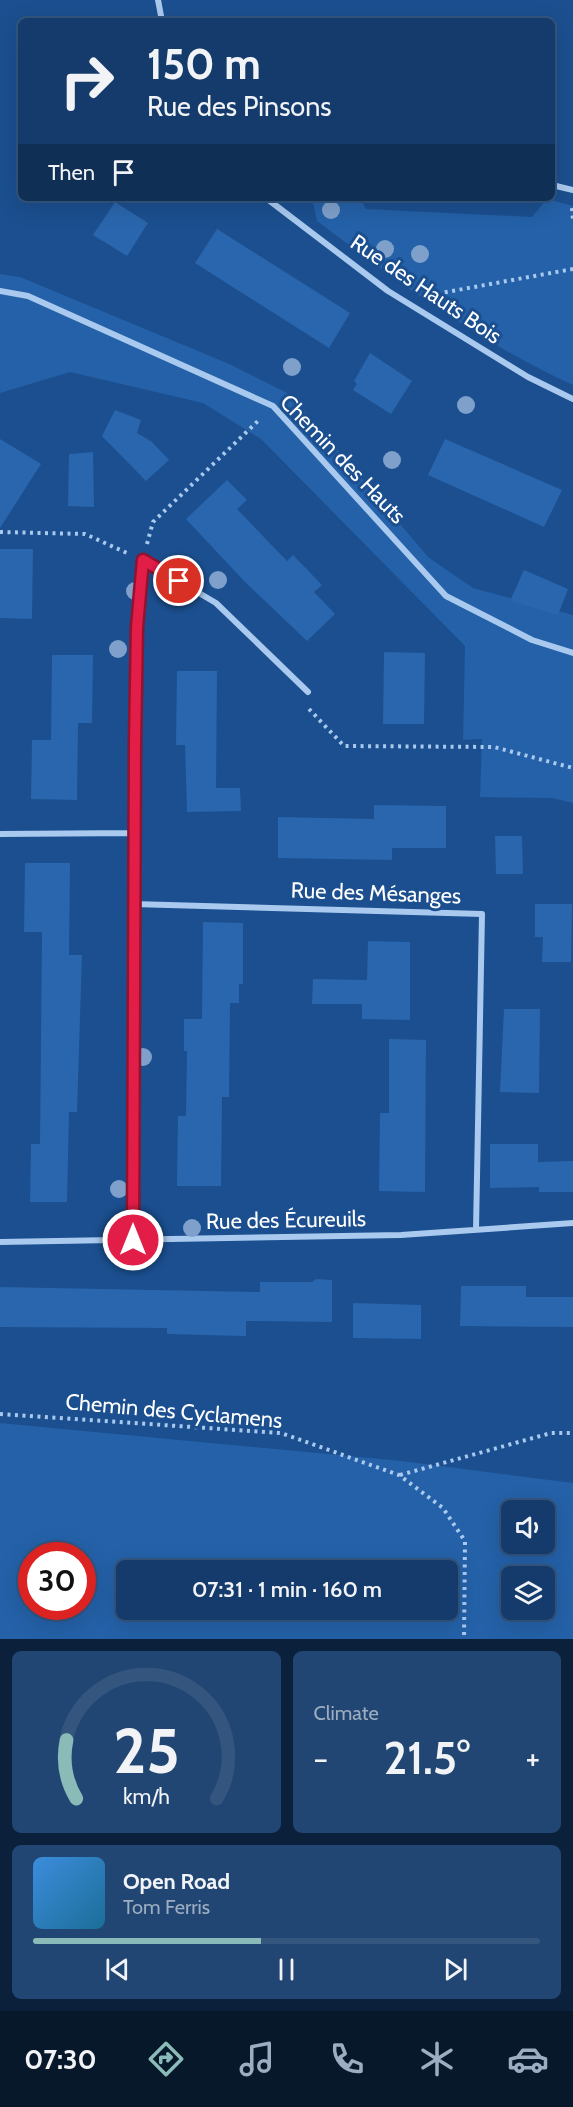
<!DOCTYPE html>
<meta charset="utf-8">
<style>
body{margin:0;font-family:Cabin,sans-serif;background:#214673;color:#f1f3f6;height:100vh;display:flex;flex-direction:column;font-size:22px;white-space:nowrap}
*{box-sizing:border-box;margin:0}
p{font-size:20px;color:#9dadc1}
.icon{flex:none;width:33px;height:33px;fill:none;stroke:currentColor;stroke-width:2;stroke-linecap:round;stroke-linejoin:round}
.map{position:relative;height:1639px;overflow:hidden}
.panel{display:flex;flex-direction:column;gap:12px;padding:12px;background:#0b203b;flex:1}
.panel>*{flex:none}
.banner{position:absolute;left:18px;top:18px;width:537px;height:183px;border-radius:9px;box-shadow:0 6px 24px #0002,0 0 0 2px #33557e;background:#143b6b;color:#f1f3f6;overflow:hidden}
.controls{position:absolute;left:501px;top:1500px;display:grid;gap:12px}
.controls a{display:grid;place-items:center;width:54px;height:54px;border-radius:9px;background:#143b6b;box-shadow:0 6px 24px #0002,0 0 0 2px #33557e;font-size:30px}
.speed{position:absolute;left:18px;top:1542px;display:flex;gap:12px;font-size:30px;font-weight:700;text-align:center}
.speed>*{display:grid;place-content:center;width:78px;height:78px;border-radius:50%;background:#143b6b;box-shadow:0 6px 24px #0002,0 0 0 2px #33557e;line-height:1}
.speed .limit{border:9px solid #d22;background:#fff;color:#111}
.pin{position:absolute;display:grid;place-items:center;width:51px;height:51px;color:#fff;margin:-26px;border:3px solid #fff;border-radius:50%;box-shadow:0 2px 6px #0007}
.me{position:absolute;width:66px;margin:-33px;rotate:0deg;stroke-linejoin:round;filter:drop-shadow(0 0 4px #0008)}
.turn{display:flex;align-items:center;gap:21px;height:126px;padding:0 30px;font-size:27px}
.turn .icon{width:78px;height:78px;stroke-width:2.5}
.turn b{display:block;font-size:42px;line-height:51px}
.then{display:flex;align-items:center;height:57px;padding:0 30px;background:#0003;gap:12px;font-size:22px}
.big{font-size:45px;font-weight:600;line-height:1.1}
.panel .widget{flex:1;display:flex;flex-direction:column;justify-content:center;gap:9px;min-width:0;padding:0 21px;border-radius:9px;background:#214673}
.panel .dial{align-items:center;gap:0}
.dial svg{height:156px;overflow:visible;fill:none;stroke:#33557e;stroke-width:7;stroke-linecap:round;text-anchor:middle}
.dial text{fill:#f1f3f6;stroke:none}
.song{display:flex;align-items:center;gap:18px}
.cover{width:72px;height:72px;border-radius:9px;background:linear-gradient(135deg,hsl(210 70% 55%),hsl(200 70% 35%))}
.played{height:6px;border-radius:3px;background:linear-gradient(90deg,#8bbbb9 45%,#33557e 45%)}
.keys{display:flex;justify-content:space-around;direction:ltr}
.heat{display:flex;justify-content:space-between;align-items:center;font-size:33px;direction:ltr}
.panel .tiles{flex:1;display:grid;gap:12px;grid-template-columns:1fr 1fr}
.widget:last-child{grid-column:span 2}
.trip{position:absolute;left:116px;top:1560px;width:342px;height:60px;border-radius:9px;background:#143b6b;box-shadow:0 6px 24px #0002,0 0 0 2px #33557e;font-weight:600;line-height:60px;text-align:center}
.tab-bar{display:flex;height:96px;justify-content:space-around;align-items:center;background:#08182b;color:#9dadc1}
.tab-bar .icon{width:42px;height:42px}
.tab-bar .selected{color:#8bbbb9}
.tab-bar b{font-size:27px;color:#f1f3f6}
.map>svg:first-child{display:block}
.green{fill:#2461a8;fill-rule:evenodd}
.building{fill:#2a66ad}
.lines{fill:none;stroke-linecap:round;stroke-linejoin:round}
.path{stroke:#a9c9ee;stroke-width:4;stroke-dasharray:3 4.5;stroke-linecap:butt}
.street{stroke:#a9c9ee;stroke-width:6}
.tree{fill:#7ea0ca}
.route-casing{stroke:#92132f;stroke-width:15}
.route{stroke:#e11d48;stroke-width:10}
.labels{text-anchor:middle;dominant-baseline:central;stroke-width:6;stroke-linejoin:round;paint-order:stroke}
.street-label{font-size:22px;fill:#fff;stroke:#1b4f8f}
</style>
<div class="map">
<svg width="573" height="1639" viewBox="0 0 573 1639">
<rect width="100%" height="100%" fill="#1b4f8f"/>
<path class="green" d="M312,198H360L366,209L532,217L547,199L573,206V385C480,343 398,282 317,221Z
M0,274L20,277L227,363L291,395L428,557L473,588L573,615V803L552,798L480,797L482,739L463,740L465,646L261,439L203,403L70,372L0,393Z
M0,1423L402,1461L573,1483V1639H0ZM512,1510H544V1544H512ZM32,1556H82V1606H32ZM126,1570H447V1610H126ZM512,1576H544V1610H512Z"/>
<path class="building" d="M115,202L148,223L127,256L93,235Z
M217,229L350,313L329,348L195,263Z
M370,353L412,381L391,414L353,390L357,384L354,381Z
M115,410L141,420L137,433L152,442L169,460L146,481L102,436Z
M0,439L41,464L0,528Z
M445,439L562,490L544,527L428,475Z
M93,452L94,507L68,506L69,454Z
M227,480L247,500L237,509L287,561L293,555L322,585L314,592L335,614L307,641L244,581L186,519Z
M0,549H33L32,619L0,618Z
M524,570L568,589L558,615L510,601Z
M384,652L425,653L424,724H383Z
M52,655H93L92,723H78L77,800L31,799L32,740H51Z
M177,671H217L216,788H240L241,811L187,812L185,745H176Z
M374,805L446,806V848H392V860L278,858V817L374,819Z
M495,836H522L523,874H496Z
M25,863H70L69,955H82L77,1112H69L67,1202H30L31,1144H40L42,932H24Z
M535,904H572L571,962H542L543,937H535Z
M203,922L243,923V984H239V1003H230L229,1097H222L221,1186H177L178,1116H186L187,1051H184V1019H202Z
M368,941L410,942V1020L362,1019V1004H312L313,979L367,980Z
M504,1009H540L539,1093L500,1092Z
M389,1039L426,1040L425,1192L379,1191L380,1113H389Z
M490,1144H538V1162L573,1161V1192H539V1187L490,1188Z
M316,1279L332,1280V1322L246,1321V1336L167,1334V1328L0,1327V1287L260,1292V1282H312Z
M461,1286H526V1297H573V1327L460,1326Z
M353,1303L421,1305V1339L353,1338Z"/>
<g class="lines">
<path class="path" d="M572,208L573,220
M430,295L573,269
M0,532L85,534L127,553
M147,544L153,522L259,420
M309,709L344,746L494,747L573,768
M0,1414L281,1433L399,1475L443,1508L465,1541L464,1639
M400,1475L551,1433H573"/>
<path class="street" d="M158,0L162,21
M552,185L573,190
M266,198L388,291L528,377L573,399
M0,291L28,296L273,406L446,596L532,640L573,653
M0,834L134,833
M133,904L482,914L476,1230
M133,1240L137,627L143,560L216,603L308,692
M0,1242L401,1235L573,1223"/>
</g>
<g class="tree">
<circle cx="331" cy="210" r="9"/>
<circle cx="385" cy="249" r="9"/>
<circle cx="420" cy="254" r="9"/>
<circle cx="292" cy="367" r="9"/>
<circle cx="466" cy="405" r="9"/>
<circle cx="392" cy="460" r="9"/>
<circle cx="218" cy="580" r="9"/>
<circle cx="135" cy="591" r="9"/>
<circle cx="118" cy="649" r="9"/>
<circle cx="143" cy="1057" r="9"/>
<circle cx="119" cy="1189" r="9"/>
<circle cx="192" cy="1228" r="9"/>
</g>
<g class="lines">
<defs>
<path id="route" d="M133,1240L135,742L137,627L143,560L179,581"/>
</defs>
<use href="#route" class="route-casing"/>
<use href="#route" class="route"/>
</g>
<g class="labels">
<g class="street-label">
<text transform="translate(426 289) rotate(34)">Rue des Hauts Bois</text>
<text transform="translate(343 459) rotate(46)">Chemin des Hauts</text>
<text transform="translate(376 893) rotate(2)">Rue des Mésanges</text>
<text transform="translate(286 1220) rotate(-1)">Rue des Écureuils</text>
<text transform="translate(174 1411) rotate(5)">Chemin des Cyclamens</text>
</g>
</g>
</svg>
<div class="controls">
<a><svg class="icon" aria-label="sound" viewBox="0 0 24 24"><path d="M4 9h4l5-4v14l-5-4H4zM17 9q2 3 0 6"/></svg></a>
<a><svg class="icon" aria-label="layers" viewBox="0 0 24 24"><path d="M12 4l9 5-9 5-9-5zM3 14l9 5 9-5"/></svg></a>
</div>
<div class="speed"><div class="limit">30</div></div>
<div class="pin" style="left:179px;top:581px;background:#d93025"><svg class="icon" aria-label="arrive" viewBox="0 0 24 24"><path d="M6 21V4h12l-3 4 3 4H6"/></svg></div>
<svg class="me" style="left:133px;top:1240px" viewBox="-20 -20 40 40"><circle r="17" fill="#e11d48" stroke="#fff" stroke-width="3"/><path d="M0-11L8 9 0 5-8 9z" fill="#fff"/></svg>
<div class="trip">07:31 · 1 min · 160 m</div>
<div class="banner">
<div class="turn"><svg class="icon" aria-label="right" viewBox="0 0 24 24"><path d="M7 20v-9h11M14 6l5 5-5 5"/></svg><div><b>150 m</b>Rue des Pinsons</div></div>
<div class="then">Then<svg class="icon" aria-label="arrive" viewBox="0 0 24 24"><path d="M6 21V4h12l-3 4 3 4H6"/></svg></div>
</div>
</div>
<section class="panel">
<div class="tiles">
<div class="widget dial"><svg viewBox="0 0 100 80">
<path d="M14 69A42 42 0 1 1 86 69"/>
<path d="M14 69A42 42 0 0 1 9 39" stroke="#8bbbb9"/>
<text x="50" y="56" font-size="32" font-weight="700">25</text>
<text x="50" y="72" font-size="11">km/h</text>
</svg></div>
<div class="widget"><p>Climate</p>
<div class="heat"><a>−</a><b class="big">21.5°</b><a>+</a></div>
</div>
<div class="widget">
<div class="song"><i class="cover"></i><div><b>Open Road</b><p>Tom Ferris</p></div></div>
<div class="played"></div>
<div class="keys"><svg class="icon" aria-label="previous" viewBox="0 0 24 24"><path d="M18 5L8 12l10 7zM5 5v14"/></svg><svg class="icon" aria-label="pause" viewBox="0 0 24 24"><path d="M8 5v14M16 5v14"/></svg><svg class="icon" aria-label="next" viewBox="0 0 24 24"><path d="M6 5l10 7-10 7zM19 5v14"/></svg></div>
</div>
</div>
</section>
<nav class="tab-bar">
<b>07:30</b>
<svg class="icon selected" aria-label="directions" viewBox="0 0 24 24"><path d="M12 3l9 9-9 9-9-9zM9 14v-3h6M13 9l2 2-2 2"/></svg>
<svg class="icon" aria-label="music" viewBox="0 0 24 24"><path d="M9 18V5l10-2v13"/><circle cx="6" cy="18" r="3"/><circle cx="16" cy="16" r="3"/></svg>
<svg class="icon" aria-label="phone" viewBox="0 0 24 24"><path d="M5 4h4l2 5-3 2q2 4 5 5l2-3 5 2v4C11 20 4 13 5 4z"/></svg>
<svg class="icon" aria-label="climate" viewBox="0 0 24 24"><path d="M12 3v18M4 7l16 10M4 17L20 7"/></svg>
<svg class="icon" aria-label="car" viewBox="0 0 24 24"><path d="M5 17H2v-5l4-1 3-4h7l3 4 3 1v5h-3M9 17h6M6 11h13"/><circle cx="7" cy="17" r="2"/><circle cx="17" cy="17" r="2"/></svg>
</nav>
